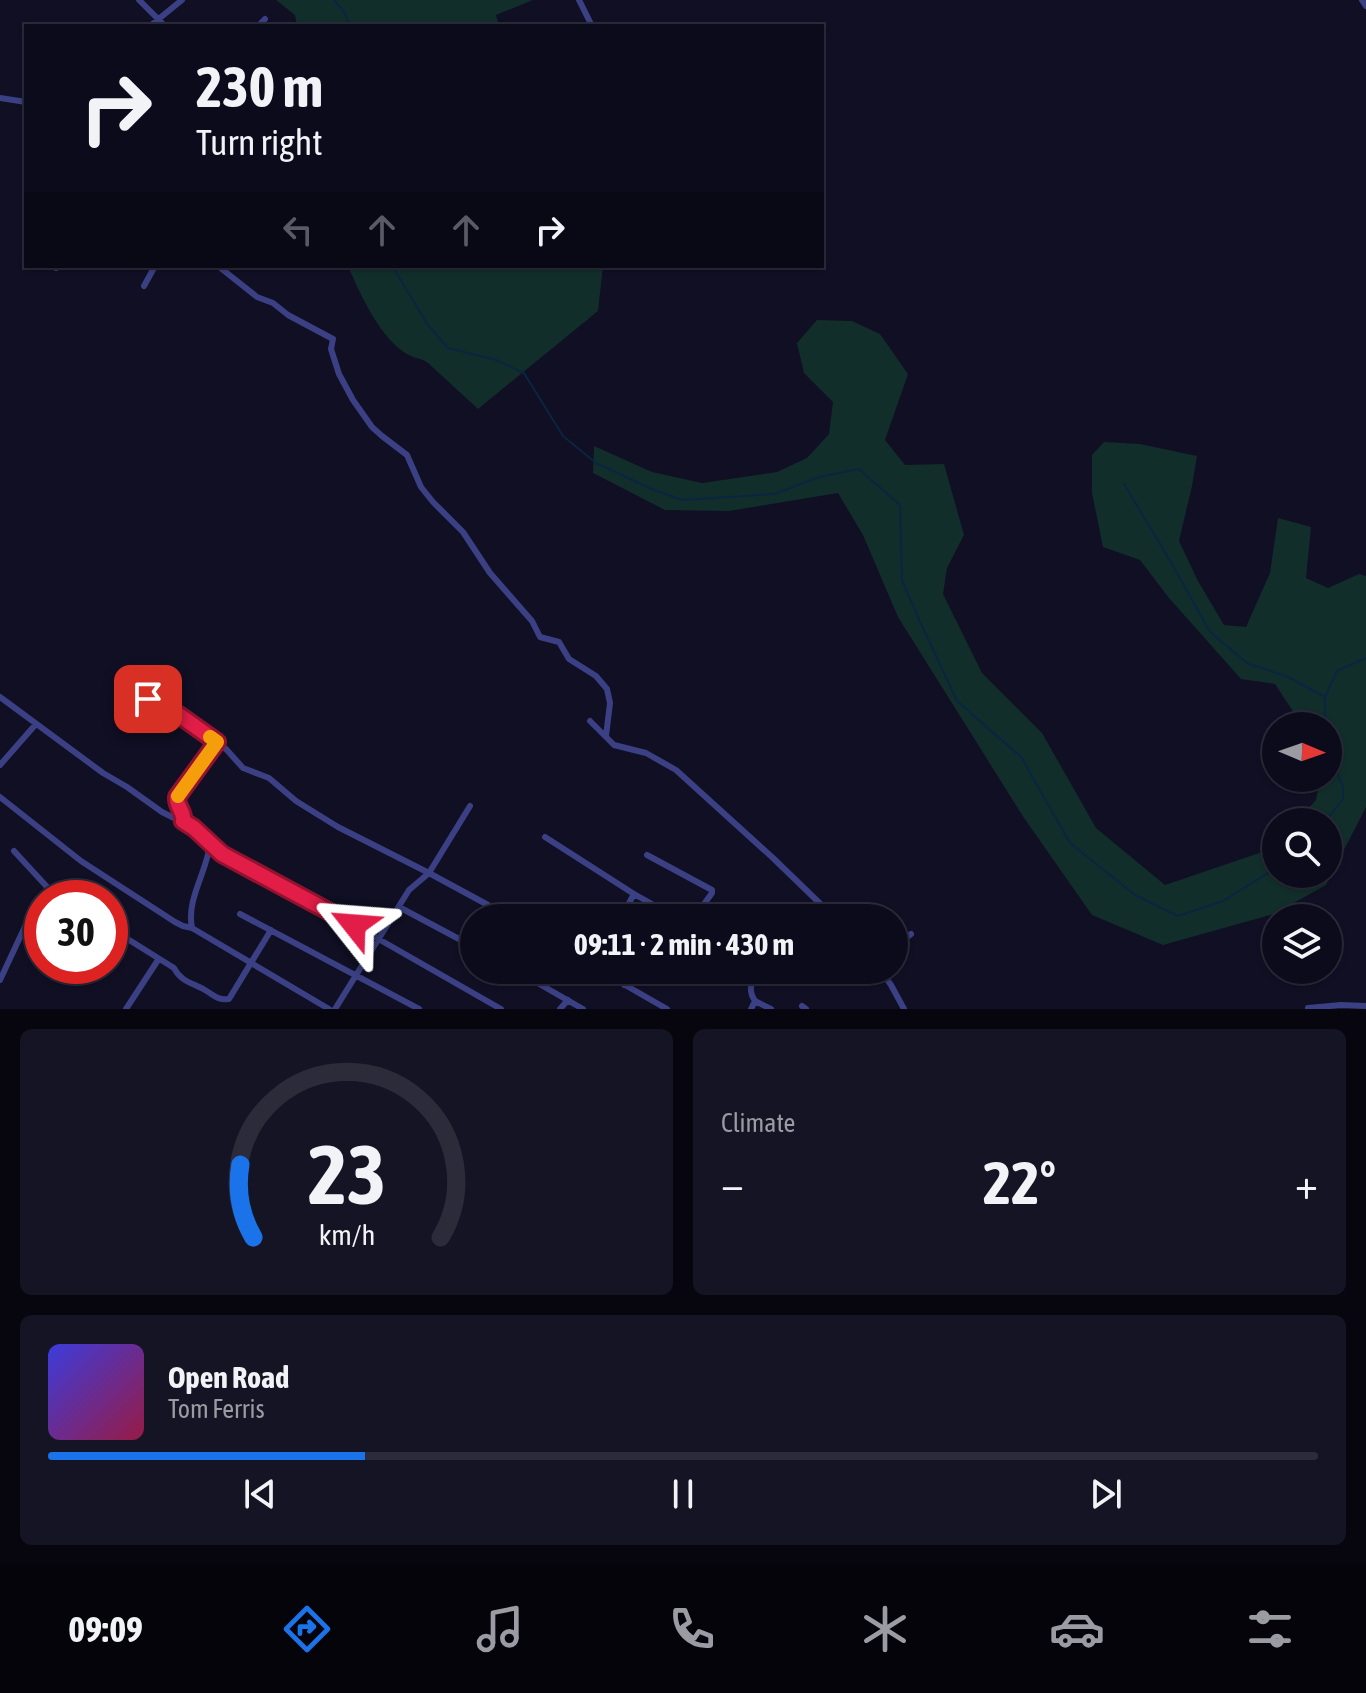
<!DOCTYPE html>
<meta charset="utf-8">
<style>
body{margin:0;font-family:"Asap Condensed",sans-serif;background:#151424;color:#f1f3f6;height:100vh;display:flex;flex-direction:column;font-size:30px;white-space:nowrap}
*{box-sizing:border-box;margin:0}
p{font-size:26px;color:#9a9ba3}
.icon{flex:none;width:44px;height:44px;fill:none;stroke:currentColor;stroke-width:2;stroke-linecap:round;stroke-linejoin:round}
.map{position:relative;height:1009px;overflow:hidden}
.side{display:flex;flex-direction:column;gap:20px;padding:20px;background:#07060f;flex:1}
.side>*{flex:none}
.banner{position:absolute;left:24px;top:24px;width:800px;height:244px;border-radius:0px;box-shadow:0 2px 6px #0004,0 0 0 2px #2c2b3a;background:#0c0b1b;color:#f1f3f6;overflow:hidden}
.needle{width:52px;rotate:92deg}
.buttons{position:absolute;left:1262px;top:712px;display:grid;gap:16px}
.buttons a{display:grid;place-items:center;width:80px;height:80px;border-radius:50%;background:#0c0b1b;box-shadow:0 2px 6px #0004,0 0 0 2px #2c2b3a;font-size:40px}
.speed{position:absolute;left:24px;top:880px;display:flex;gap:16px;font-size:40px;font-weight:700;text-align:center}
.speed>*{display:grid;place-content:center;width:104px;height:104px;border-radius:50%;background:#0c0b1b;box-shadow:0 2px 6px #0004,0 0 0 2px #2c2b3a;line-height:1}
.speed .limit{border:12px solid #d22;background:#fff;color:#111}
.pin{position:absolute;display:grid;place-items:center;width:68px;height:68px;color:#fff;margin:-34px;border-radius:16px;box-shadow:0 4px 12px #0006}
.me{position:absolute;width:88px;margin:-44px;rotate:298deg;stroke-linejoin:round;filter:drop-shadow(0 0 6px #0008)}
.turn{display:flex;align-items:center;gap:28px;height:168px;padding:0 40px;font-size:36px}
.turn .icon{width:104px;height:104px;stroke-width:2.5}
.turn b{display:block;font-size:56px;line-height:68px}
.lanes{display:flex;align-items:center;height:76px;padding:0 40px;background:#0003;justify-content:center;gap:40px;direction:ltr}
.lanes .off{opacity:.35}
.big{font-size:60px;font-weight:700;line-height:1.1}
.side .tile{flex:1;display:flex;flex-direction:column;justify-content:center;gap:12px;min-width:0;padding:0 28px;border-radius:12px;background:#151424}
.side .dial{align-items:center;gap:0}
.dial svg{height:208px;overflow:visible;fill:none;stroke:#2c2b3a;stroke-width:7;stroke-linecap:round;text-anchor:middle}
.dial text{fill:#f1f3f6;stroke:none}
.song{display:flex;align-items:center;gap:24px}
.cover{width:96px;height:96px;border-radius:12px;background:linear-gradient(135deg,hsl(240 70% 55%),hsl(340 70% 35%))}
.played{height:8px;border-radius:4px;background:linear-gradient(90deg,#1a73e8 25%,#2c2b3a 25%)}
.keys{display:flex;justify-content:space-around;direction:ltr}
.heat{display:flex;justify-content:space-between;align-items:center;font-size:44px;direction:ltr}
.side .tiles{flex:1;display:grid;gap:20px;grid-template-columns:1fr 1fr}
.tile:last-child{grid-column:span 2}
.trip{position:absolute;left:460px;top:904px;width:448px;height:80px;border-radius:40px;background:#0c0b1b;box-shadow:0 2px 6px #0004,0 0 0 2px #2c2b3a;font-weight:700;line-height:80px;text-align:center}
.tabs{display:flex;height:128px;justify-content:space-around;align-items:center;background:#05040b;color:#9a9ba3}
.tabs .icon{width:56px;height:56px}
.tabs .active{color:#1a73e8}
.tabs b{font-size:36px;color:#f1f3f6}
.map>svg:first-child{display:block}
.green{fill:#122e2a}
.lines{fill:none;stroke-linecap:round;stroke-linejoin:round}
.stream{stroke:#0a2542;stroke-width:2}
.street{stroke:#3a4083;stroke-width:6}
.route-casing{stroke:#92132f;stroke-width:20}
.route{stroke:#e11d48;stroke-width:14}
.slow{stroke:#f59e0b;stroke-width:14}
</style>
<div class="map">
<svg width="1366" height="1009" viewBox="0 0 1366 1009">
<rect width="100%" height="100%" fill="#100f24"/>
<path class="green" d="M276,0H533L496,15L499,26H297L295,15Z
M348,266H603L598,311L478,409L428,363C422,358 417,359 411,356C382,343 360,294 348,266Z
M817,320L852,321L880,334L908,374L885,440L905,465L944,464L964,535L947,568L943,594L982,673L1042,733L1096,828L1165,885L1271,849L1276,844V874H1328V822H1296L1316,800L1320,778H1328V726H1300L1294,713L1275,684L1241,679L1169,598L1140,560L1103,547L1092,493V455L1104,442L1140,444L1197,456L1192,486L1179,541L1198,581L1224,625L1246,627L1270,573L1278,518L1311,527L1306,578L1328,588L1359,574L1366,576V807L1326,885L1274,914L1163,945L1092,915L1024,818L898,617L863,535L838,493L729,511L665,510L593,473L594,446L652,472L702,483L777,472L807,458L829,434L833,402L804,373L797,343Z"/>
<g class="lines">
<path class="stream" d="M334,0L345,13L349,26
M395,266L394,269L428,325L448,348L496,360L524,373L563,436L596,463L654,490L682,500L774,494L819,477L859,469L900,505L902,580L917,615L957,701L1021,757L1070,843L1135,895L1178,916L1223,901L1276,868
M1124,484L1172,564L1210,632L1247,663L1288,677L1325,697
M1325,726V697L1337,671L1366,658
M1325,822L1343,799V787L1328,750"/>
<path class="street" d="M139,0L165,26
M579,0L592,26
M1362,0L1366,6
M150,26L182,0
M258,26L265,19
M0,98L26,102
M218,266L257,297L273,303L288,315L333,339L331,349L339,374L353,400L372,427L382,436L407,455L421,487L433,502L463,532L490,573L532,621L540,637L559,642L569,659L596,676L607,689L610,703L606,736
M56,268L57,266
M144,286L155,266
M143,690L148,699L156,705L179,715L226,749L243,768L269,778L296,801L338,827L429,873L488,905L508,918
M0,697L103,773L127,787L162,812L194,828L222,854L354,925L501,1009
M590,721L614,745L646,753L676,770L773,858L835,918
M0,765L36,724
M0,797L81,861L175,922L183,926L192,928L329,1009
M183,821C185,812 176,807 177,797L217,742
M545,837L634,894L677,918
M14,851L49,889L62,898
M647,855L712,890V893L694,918
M399,907L474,947
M240,914L419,1009
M621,918L634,894
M110,928L174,968C181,982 193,983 205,990C215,996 217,1000 229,999L271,930
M192,928C186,899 207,872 210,844
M894,947L911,934
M515,970L583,1009
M599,970L667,1009
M880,970L891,985L904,1009
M0,980L28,920L49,889
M624,985L633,970
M755,1001L771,1009
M802,1006L806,1009
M1308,1008L1341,1005L1366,1006
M126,1009L158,960
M335,1009L409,890L429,873L470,806
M560,1009L568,1000
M751,1009L755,1001C746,988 755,982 752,970"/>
</g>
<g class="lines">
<defs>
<path id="route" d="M148,699L156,705L179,715L217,742L177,797C176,807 185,812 183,821L194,828L222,854L354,925"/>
</defs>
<use href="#route" class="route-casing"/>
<use href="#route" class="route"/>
<path class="slow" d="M178,796L217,742L210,737"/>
</g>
</svg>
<div class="buttons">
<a><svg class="needle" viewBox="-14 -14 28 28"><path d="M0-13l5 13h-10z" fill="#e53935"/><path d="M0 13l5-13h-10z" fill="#9a9ba3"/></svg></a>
<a><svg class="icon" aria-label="search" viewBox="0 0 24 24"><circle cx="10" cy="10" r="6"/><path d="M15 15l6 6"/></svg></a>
<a><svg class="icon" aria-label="layers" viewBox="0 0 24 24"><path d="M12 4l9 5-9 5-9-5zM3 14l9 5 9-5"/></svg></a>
</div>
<div class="speed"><div class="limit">30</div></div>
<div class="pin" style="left:148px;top:699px;background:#d93025"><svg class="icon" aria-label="arrive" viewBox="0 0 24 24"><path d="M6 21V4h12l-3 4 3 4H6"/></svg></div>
<svg class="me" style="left:354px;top:925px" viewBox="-20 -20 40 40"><path d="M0-17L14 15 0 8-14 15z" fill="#e11d48" stroke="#fff" stroke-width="4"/></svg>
<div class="trip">09:11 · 2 min · 430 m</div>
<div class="banner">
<div class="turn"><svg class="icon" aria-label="right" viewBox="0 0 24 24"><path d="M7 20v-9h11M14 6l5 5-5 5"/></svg><div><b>230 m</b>Turn right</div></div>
<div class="lanes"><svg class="icon off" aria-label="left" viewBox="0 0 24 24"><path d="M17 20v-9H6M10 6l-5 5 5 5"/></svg><svg class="icon off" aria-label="ahead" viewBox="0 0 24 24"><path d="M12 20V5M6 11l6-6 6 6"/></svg><svg class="icon off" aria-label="ahead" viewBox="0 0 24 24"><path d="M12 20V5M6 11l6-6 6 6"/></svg><svg class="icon" aria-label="right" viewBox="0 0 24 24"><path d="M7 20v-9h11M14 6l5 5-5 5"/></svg></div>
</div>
</div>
<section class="side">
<div class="tiles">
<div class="tile dial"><svg viewBox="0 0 100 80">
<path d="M14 69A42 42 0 1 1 86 69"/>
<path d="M14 69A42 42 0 0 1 9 41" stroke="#1a73e8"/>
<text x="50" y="56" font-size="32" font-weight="700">23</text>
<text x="50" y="72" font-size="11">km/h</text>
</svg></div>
<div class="tile"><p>Climate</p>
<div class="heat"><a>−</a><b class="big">22°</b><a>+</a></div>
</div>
<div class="tile">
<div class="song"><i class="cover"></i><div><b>Open Road</b><p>Tom Ferris</p></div></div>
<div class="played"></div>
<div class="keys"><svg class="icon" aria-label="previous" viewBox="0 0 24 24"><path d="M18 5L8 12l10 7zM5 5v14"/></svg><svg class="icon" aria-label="pause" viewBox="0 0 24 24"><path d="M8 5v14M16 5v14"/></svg><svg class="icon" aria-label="next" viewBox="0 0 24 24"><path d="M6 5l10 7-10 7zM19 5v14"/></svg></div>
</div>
</div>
</section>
<nav class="tabs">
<b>09:09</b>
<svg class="icon active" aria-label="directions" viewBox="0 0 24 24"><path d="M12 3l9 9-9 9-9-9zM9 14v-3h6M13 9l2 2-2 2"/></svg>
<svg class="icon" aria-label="music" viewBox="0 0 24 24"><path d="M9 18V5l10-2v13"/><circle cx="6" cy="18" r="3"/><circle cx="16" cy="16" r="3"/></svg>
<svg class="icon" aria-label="phone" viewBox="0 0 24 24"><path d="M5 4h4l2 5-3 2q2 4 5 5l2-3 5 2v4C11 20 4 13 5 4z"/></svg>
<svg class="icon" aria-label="climate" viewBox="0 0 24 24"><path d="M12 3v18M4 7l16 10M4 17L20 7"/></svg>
<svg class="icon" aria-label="car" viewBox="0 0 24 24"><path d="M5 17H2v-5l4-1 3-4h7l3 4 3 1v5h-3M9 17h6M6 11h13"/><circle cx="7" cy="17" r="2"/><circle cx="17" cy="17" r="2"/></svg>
<svg class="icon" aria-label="filters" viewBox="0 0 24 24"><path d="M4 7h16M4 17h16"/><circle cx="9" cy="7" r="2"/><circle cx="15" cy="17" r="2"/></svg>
</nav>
